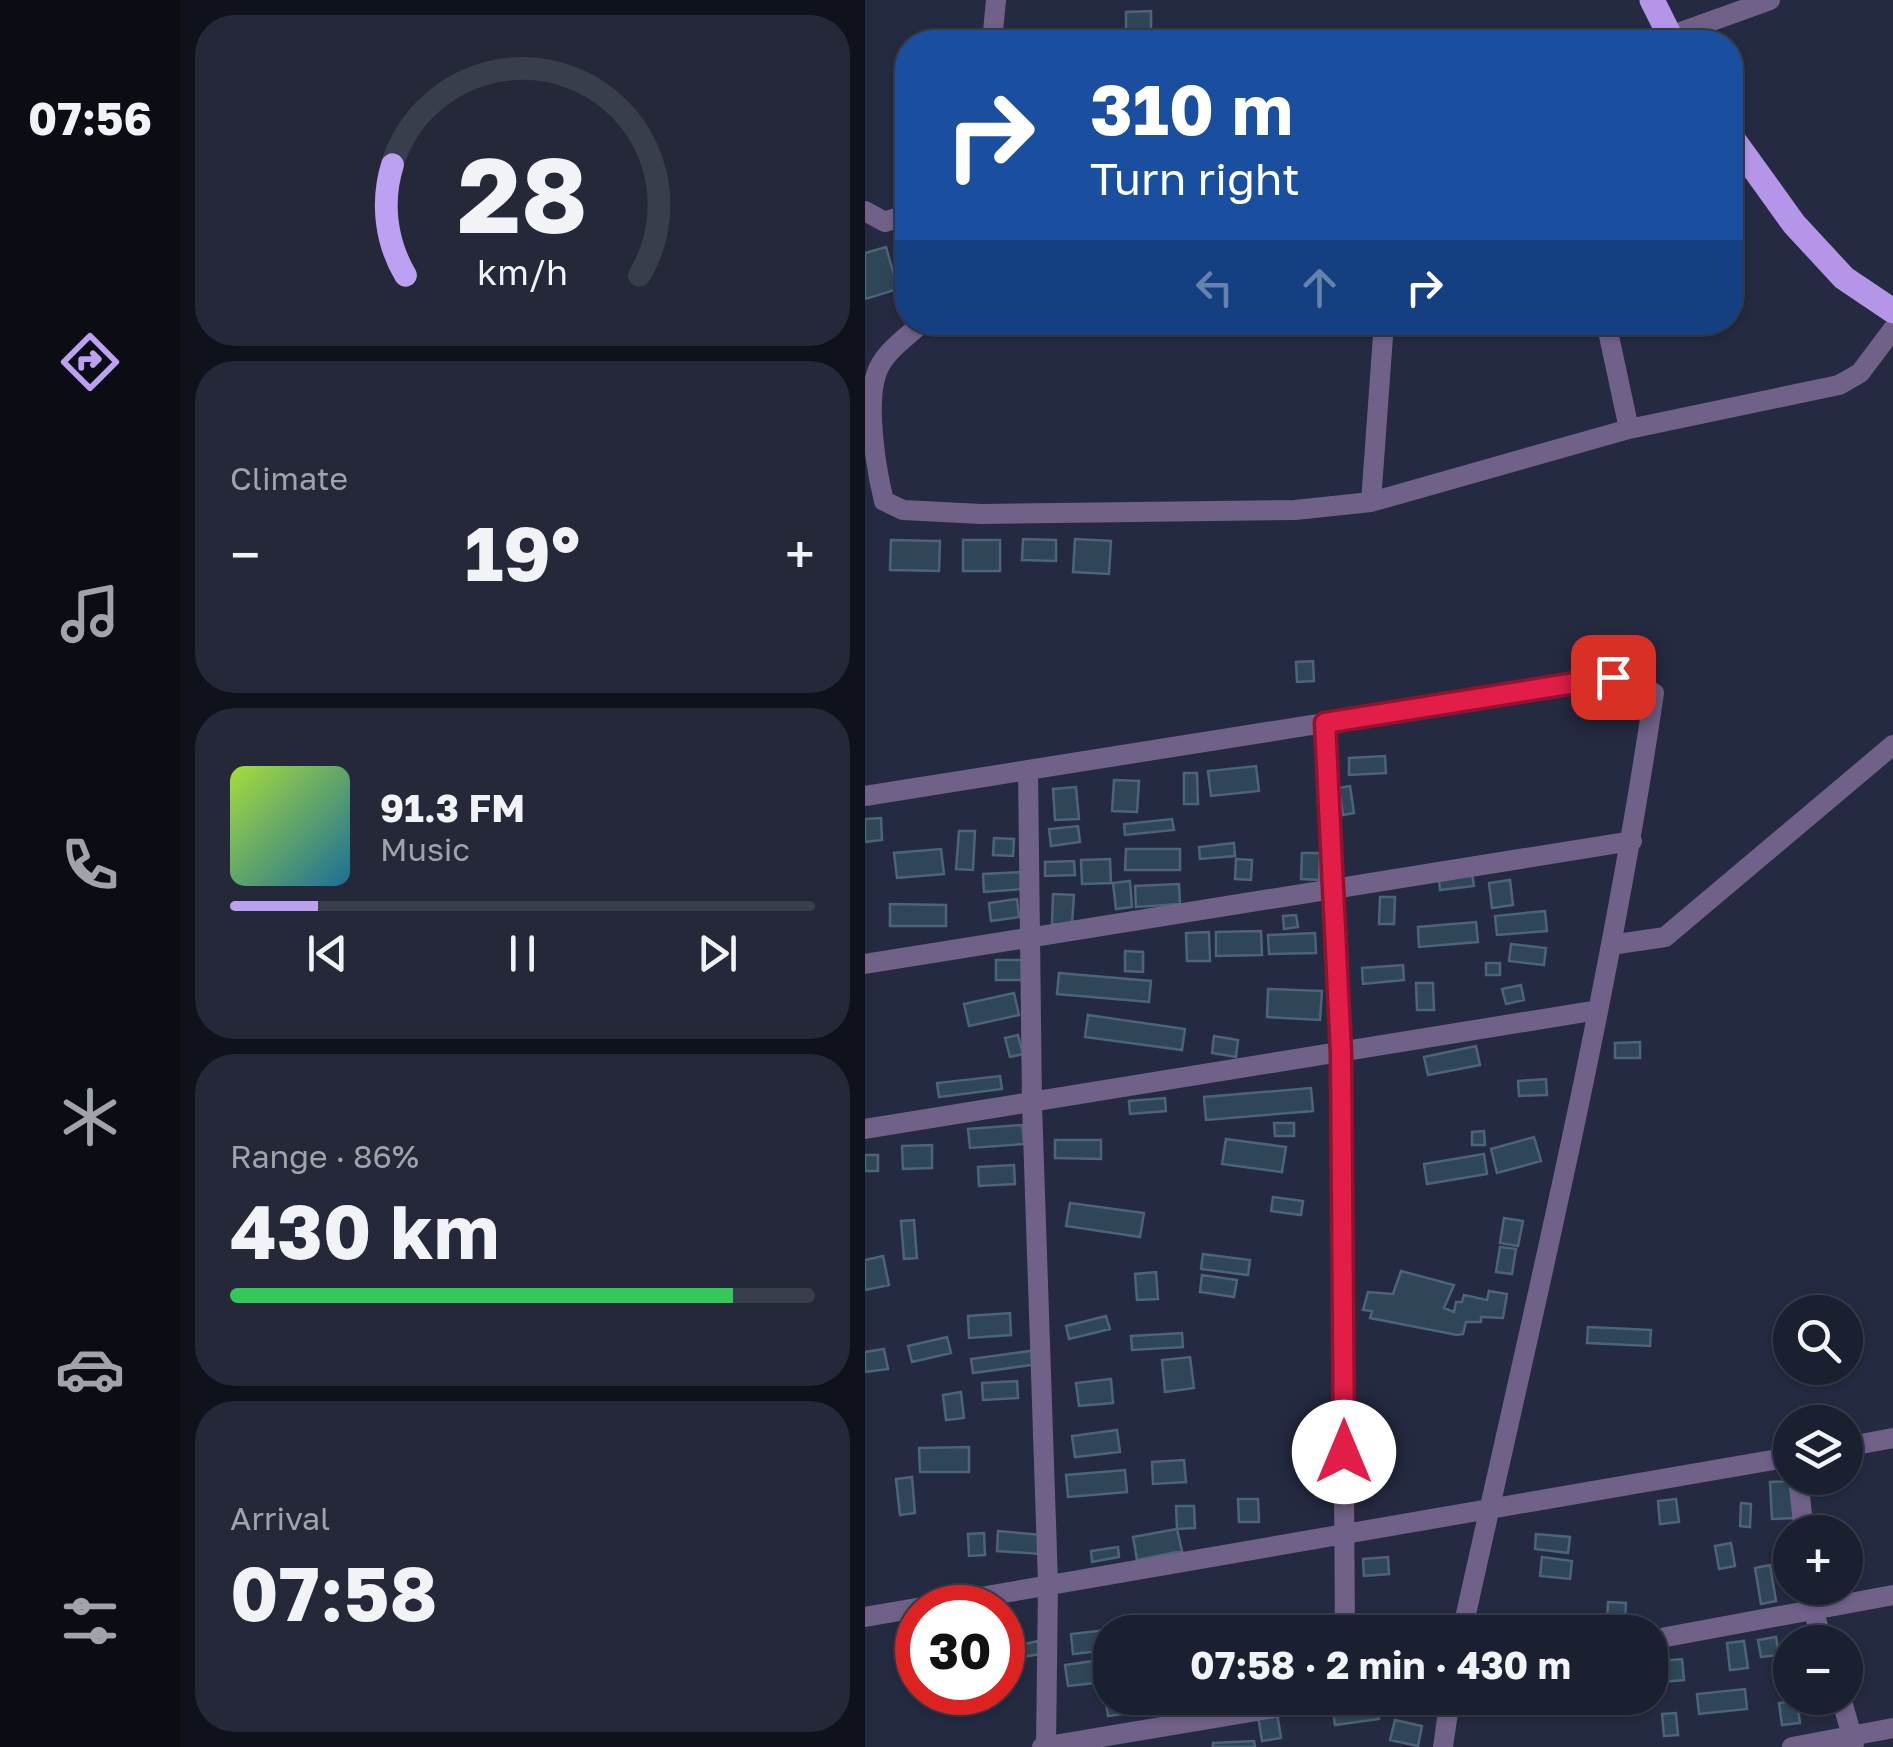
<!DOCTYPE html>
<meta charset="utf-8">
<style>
body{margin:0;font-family:"Golos Text",sans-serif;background:#242839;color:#f1f3f6;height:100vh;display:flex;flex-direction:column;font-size:38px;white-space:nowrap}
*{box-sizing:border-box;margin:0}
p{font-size:32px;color:#a0a3ab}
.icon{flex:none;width:55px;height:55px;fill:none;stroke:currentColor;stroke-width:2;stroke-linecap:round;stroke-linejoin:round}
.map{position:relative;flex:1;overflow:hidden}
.drawer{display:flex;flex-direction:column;gap:15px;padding:15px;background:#0f121b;width:685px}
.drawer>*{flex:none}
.top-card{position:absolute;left:30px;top:30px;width:848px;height:305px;border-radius:40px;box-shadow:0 2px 8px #0004,0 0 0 2px #393e4d;background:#1a4fa0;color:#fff;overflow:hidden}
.controls{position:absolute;left:908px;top:1295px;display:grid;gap:20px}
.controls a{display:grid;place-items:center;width:90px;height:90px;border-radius:50%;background:#1b2031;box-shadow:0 2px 8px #0004,0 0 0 2px #393e4d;font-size:50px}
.speed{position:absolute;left:30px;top:1585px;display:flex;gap:20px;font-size:50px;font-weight:700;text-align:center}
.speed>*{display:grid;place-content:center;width:130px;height:130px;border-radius:50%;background:#1b2031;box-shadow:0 2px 8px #0004,0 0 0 2px #393e4d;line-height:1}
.speed .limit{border:15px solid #d22;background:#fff;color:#111}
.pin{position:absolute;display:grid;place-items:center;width:85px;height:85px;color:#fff;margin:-42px;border-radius:20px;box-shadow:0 5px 15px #0006}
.me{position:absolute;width:110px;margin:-55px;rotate:0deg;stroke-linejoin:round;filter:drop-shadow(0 0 8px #0008)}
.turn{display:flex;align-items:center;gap:35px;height:210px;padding:0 30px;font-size:45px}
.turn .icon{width:130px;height:130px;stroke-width:2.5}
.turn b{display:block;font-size:70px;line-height:85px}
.lanes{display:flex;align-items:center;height:95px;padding:0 30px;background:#0003;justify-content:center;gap:50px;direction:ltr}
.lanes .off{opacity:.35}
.big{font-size:75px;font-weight:700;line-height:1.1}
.drawer .tile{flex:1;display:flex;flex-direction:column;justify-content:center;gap:15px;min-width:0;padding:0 35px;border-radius:40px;background:#242839}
.drawer .dial{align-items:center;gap:0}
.dial svg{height:260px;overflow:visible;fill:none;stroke:#393e4d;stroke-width:7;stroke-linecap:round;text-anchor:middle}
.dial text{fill:#f1f3f6;stroke:none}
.song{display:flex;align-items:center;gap:30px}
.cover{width:120px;height:120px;border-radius:15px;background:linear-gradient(135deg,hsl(80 70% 55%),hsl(200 70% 35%))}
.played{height:10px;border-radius:5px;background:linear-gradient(90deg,#bca0f2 15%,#393e4d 15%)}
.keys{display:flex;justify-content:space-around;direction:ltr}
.heat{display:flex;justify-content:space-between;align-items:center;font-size:55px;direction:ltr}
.charge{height:15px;border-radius:8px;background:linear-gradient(90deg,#34c759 86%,#393e4d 0)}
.trip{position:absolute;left:228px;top:1615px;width:575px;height:100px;border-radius:40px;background:#1b2031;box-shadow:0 2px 8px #0004,0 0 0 2px #393e4d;font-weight:700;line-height:100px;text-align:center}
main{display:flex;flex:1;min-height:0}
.menu{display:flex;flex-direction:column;width:180px;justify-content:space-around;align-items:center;background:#0b0d14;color:#a0a3ab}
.menu .icon{width:70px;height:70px}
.menu .current{color:#bca0f2}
.menu b{font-size:45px;color:#f1f3f6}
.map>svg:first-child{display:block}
.building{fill:#2f4659;stroke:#4b6478;stroke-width:2.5}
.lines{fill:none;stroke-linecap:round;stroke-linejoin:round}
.minor{stroke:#706189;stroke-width:20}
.major{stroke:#b595e7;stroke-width:25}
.route-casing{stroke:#92132f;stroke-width:25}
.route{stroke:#e11d48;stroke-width:18}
</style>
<main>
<nav class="menu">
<b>07:56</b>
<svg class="icon current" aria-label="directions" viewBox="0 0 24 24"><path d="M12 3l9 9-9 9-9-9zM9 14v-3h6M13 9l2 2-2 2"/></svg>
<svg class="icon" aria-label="music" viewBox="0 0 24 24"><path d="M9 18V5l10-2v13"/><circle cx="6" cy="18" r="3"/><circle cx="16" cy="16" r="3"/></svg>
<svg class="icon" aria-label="phone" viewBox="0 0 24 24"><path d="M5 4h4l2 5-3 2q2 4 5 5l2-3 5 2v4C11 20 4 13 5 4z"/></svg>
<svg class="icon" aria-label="climate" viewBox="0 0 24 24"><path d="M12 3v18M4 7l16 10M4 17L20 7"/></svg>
<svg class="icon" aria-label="car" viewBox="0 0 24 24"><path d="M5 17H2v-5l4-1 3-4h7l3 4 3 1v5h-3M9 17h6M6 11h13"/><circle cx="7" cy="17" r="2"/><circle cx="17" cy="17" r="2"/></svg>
<svg class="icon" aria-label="filters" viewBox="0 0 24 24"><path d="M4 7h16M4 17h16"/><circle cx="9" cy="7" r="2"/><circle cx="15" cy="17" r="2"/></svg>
</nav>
<section class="drawer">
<div class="tile dial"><svg viewBox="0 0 100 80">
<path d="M14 69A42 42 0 1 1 86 69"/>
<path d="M14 69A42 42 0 0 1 10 35" stroke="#bca0f2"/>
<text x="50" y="56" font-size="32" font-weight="700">28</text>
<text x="50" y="72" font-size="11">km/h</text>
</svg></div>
<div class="tile"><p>Climate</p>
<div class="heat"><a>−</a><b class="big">19°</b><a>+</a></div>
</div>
<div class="tile">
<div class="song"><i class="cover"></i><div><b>91.3 FM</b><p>Music</p></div></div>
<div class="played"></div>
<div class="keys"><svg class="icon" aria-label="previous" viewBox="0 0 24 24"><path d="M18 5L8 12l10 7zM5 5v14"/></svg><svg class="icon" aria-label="pause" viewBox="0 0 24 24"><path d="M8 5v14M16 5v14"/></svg><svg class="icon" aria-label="next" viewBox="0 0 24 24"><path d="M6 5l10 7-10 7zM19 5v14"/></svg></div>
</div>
<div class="tile"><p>Range · 86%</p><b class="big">430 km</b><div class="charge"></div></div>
<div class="tile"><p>Arrival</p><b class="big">07:58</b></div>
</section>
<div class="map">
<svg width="1028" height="1747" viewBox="0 0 1028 1747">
<rect width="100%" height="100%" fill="#242a41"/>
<path class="building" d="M286,11V34H261V12Z
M217,37L353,41V42H217Z
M21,247L33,289L0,299V253Z
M158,539L191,540V561L157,560Z
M210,539L246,541L244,574L208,572Z
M26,540L75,541L74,571L25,570Z
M98,540H135V571H98Z
M448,661L449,681L432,682L431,662Z
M520,756L521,773L484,775V758Z
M391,766L394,791L346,796L343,771Z
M319,773H332L333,804H319Z
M249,780L274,781L272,812L247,811Z
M485,786L489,813L478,815L474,788Z
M211,787L214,819L190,820L188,789Z
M16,818L17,840L0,842V819Z
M307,819L309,830L260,835L259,824Z
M213,826L215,842L186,846L184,829Z
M94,831H110L108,870L91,869Z
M129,838L149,839L148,856L128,855Z
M369,843L370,856L335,859L334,847Z
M76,849L79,874L32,878L29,853Z
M261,849H315V870H260Z
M437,853H455L454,880L436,879Z
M245,859L246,883L217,884L216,860Z
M371,859L387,860L386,880L370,879Z
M209,861L210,875L180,876V862Z
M157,872L158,889L119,892L118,874Z
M607,874L609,886L575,890L574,879Z
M645,880L648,905L627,908L624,883Z
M265,881L267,907L251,909L248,883Z
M314,884L315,904L271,907L270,886Z
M188,894L209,895L207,925L187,924Z
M515,897H530L529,924H514Z
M152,899L154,917L126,921L124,903Z
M25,904L81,905V926H25Z
M680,911L682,931L632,935L630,916Z
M431,915L433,927L419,929L418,916Z
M611,922L613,942L554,947L553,927Z
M396,931L397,955L351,956V932Z
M344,932L345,961H322L321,933Z
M450,933L451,953L404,954L403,935Z
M646,944L681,948L679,965L644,961Z
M260,951L278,952V972L260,971Z
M131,960H159V980H131Z
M621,963H635V975H621Z
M538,965L539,980L498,984L497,968Z
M194,973L286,981L284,1002L192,994Z
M551,983H568L569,1010H552Z
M656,985L659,1000L641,1004L637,989Z
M403,989L457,991L455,1020L402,1017Z
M149,993L154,1015L104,1026L99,1004Z
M223,1015L320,1029L317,1050L220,1037Z
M153,1035L158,1054L145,1057L140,1038Z
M349,1036L373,1040L371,1057L347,1053Z
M775,1042V1058H750V1043Z
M611,1046L615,1065L563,1075L559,1057Z
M135,1076L137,1089L74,1097L72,1083Z
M681,1079L682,1095L654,1096L653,1081Z
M446,1088L448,1111L341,1120L339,1097Z
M300,1098L301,1111L265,1114L264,1101Z
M409,1123H429V1136H410Z
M157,1125L159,1144L105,1148L103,1129Z
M619,1131L620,1145H607V1132Z
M669,1137L676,1161L632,1173L626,1149Z
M361,1139L421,1147L417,1172L357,1164Z
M190,1140H236V1159L190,1158Z
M67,1145V1168L38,1169L37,1146Z
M619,1154L622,1174L562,1184L559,1164Z
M0,1155H13V1171H0Z
M149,1165L150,1184L114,1186L113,1167Z
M408,1197L438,1201L436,1215L406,1211Z
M205,1203L279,1213L275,1237L201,1226Z
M639,1218L658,1221L653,1246L635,1243Z
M49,1220L52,1258L39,1259L36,1221Z
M635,1247L651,1249L647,1274L631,1272Z
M338,1254L385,1260L383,1275L336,1269Z
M18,1256L24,1285L0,1290V1260Z
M536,1271L589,1285L579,1308L589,1312L591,1302H597L599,1295L622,1300L624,1291L642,1294L638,1318L616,1317V1322H601L598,1334L592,1335L505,1318L507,1311L498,1310L503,1292L528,1294Z
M291,1272L293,1299L272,1300L270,1274Z
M337,1275L372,1280L369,1297L335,1292Z
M145,1313L146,1335L104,1338L103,1316Z
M241,1316L245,1329L204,1339L201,1326Z
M723,1327L786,1330L785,1346L722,1343Z
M317,1333L318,1347L267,1350L266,1336Z
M82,1337L86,1353L47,1362L43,1346Z
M19,1349L23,1369L0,1372V1352Z
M172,1350L174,1364L108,1373L106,1359Z
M325,1357L329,1388L300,1392L297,1360Z
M246,1379L248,1403L214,1406L211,1383Z
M152,1381L153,1398L118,1400L117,1383Z
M96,1392L99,1418L81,1420L78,1395Z
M252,1430L255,1452L210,1457L207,1436Z
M104,1447V1472H55L54,1448Z
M319,1460L321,1482L288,1484L287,1462Z
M260,1470L262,1492L203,1497L201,1475Z
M47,1477L50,1513L35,1515L31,1479Z
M929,1481L930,1518L907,1519L905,1482Z
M373,1499H393L394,1522H374Z
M811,1499L814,1522L795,1524L793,1501Z
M876,1503L886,1504L885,1527L875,1526Z
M311,1506H329L330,1528L312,1529Z
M312,1529L317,1551L272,1560L268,1537Z
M133,1531L177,1535L175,1554L132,1551Z
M119,1533L120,1555L104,1556L103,1534Z
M671,1534L705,1537L703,1553L670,1549Z
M866,1543L870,1566L854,1569L850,1546Z
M253,1547L254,1557L227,1562L226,1551Z
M523,1557L524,1574L499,1576L498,1559Z
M677,1557L707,1561L705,1579L675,1576Z
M905,1565L911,1601L896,1604L890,1568Z
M743,1602L761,1603L760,1625L742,1624Z
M258,1628L259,1632H245V1650L208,1654L206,1634Z
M911,1637L914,1655L896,1657L893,1640Z
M173,1641L176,1654L157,1657L155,1645Z
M879,1641L883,1668L865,1670L862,1643Z
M817,1659L819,1680L785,1683V1662Z
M228,1661L231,1683L203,1686L200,1665Z
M245,1677V1698H255L258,1714L243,1716L237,1678Z
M880,1689L882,1709L834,1714L832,1694Z
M946,1698H968L970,1708L949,1713Z
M932,1701L935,1723L917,1725L914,1703Z
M512,1705L514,1719L470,1725L468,1710Z
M412,1713L416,1738L397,1741L393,1716Z
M811,1713L813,1735L799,1736L797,1714Z
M530,1720L557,1726L553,1746L525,1740Z
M389,1741L390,1747H348V1743Z"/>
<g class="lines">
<path class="minor" d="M805,36L905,0
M127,42L131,0
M0,211L20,222L42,214
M58,322C42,337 17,353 11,375C1,407 11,469 19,501L38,510L116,514L430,510L506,502L764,429L974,385L995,373L1028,329
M741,322L764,429
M506,502L519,322
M460,723L476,1053L480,1632
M163,770L167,1104L183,1583L181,1747
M0,796L748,677L772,683L789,693C742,1010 666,1320 597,1632
M746,945L800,937L1028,745
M0,964L767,841
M0,1129L733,1010
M980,1447L1028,1438
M933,1478L939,1532
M945,1588L948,1610L958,1642
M0,1617L925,1457
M785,1640L1028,1595
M976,1698L989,1743
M177,1747L469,1698
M578,1747L585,1698
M927,1747L1028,1728"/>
<path class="major" d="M787,0L808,42
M865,135L929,224L979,278L1028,311"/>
</g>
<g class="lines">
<defs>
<path id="route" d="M479,1452L476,1053L460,723L748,677"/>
</defs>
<use href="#route" class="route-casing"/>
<use href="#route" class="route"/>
</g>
</svg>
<div class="controls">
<a><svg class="icon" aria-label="search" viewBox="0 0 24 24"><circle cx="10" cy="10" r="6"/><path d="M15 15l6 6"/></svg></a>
<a><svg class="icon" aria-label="layers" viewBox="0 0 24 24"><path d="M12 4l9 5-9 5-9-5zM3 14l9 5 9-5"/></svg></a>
<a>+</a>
<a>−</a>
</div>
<div class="speed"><div class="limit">30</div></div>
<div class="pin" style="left:748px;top:677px;background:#d93025"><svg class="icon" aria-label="arrive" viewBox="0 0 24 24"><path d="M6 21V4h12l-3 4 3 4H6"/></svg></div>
<svg class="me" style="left:479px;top:1452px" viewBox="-20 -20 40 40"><circle r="19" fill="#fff"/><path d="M0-13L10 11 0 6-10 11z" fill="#e11d48"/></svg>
<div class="trip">07:58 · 2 min · 430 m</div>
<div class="top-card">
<div class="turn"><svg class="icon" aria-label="right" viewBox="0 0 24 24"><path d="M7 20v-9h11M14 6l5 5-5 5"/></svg><div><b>310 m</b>Turn right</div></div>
<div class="lanes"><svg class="icon off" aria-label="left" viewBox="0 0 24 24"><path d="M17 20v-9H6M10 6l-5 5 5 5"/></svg><svg class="icon off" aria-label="ahead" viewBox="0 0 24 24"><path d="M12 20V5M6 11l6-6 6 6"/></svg><svg class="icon" aria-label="right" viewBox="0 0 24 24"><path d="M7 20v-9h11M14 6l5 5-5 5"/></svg></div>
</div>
</div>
</main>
